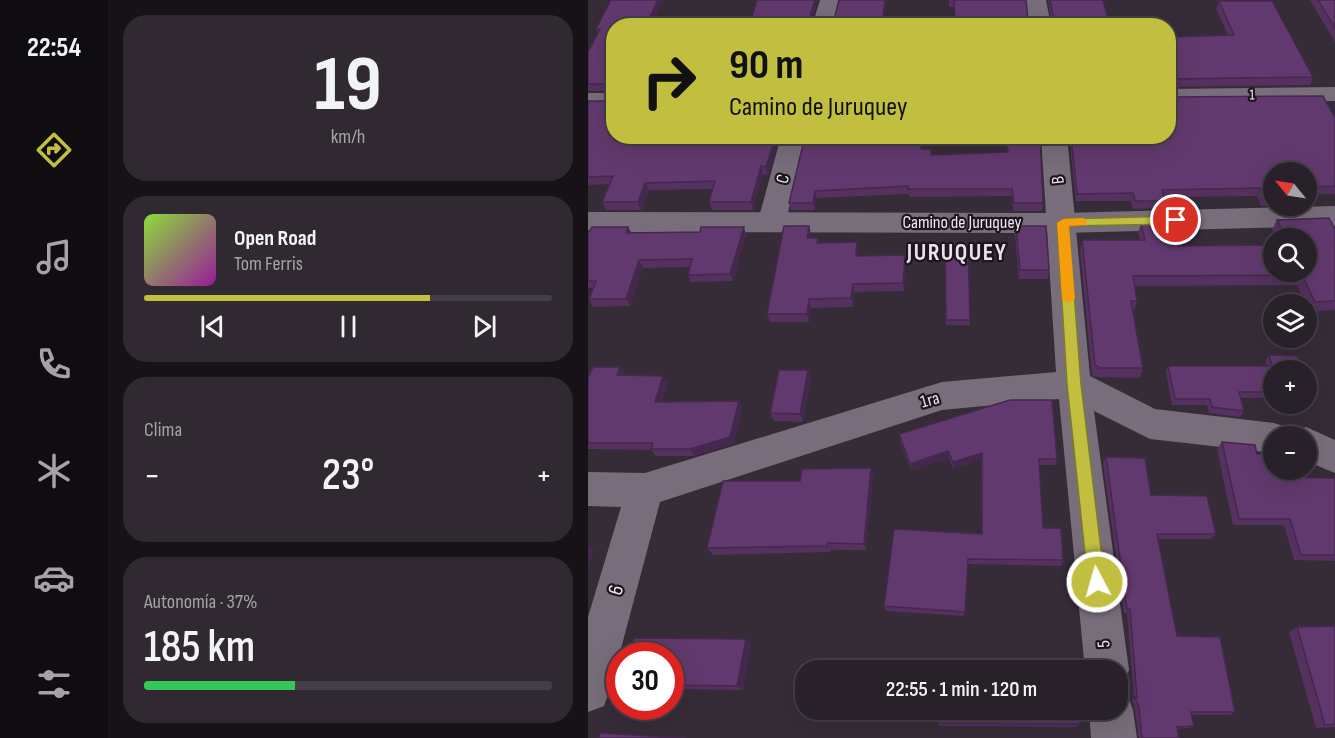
<!DOCTYPE html>
<html lang="es">
<meta charset="utf-8">
<style>
body{margin:0;font-family:"Sofia Sans Condensed",sans-serif;background:#302932;color:#f1f3f6;height:100vh;display:flex;flex-direction:column;font-size:22px;white-space:nowrap}
*{box-sizing:border-box;margin:0}
p{font-size:20px;color:#a5a3a8}
.icon{flex:none;width:33px;height:33px;fill:none;stroke:currentColor;stroke-width:2;stroke-linecap:round;stroke-linejoin:round}
.map{position:relative;flex:1;overflow:hidden}
.side{display:flex;flex-direction:column;gap:15px;padding:15px;background:#161217;width:480px}
.side>*{flex:none}
.banner{position:absolute;left:18px;top:18px;width:570px;height:126px;border-radius:24px;box-shadow:0 6px 24px #0002,0 0 0 2px #443e47;background:#c1be40;color:#111;overflow:hidden}
.needle{width:39px;rotate:300deg}
.tools{position:absolute;left:675px;top:162px;display:grid;gap:12px}
.tools a{display:grid;place-items:center;width:54px;height:54px;border-radius:50%;background:#28212a;box-shadow:0 6px 24px #0002,0 0 0 2px #443e47;font-size:30px}
.speed{position:absolute;left:18px;top:642px;display:flex;gap:12px;font-size:30px;font-weight:700;text-align:center}
.speed>*{display:grid;place-content:center;width:78px;height:78px;border-radius:50%;background:#28212a;box-shadow:0 6px 24px #0002,0 0 0 2px #443e47;line-height:1}
.speed .limit{border:9px solid #d22;background:#fff;color:#111}
.pin{position:absolute;display:grid;place-items:center;width:51px;height:51px;color:#fff;margin:-26px;border:3px solid #fff;border-radius:50%;box-shadow:0 2px 6px #0007}
.me{position:absolute;width:66px;margin:-33px;rotate:354deg;stroke-linejoin:round;filter:drop-shadow(0 0 4px #0008)}
.turn{display:flex;align-items:center;gap:21px;height:126px;padding:0 24px;font-size:27px}
.turn .icon{width:78px;height:78px;stroke-width:2.5}
.turn b{display:block;font-size:42px;line-height:51px}
.big{font-size:45px;font-weight:600;line-height:1.1}
.side .tile{flex:1;display:flex;flex-direction:column;justify-content:center;gap:9px;min-width:0;padding:0 21px;border-radius:24px;background:#302932}
.side .dial{align-items:center;gap:0}
.dial b{font-size:78px;line-height:1}
.song{display:flex;align-items:center;gap:18px}
.cover{width:72px;height:72px;border-radius:9px;background:linear-gradient(135deg,hsl(90 70% 55%),hsl(300 70% 35%))}
.played{height:6px;border-radius:3px;background:linear-gradient(90deg,#c1be40 70%,#443e47 70%)}
.keys{display:flex;justify-content:space-around;direction:ltr}
.heat{display:flex;justify-content:space-between;align-items:center;font-size:33px;direction:ltr}
.charge{height:9px;border-radius:4px;background:linear-gradient(90deg,#34c759 37%,#443e47 0)}
.trip{position:absolute;left:207px;top:660px;width:333px;height:60px;border-radius:24px;background:#28212a;box-shadow:0 6px 24px #0002,0 0 0 2px #443e47;font-weight:600;line-height:60px;text-align:center}
main{display:flex;flex:1;min-height:0}
.dock{display:flex;flex-direction:column;width:108px;justify-content:space-around;align-items:center;background:#100d11;color:#a5a3a8}
.dock .icon{width:42px;height:42px}
.dock .selected{color:#c1be40}
.dock b{font-size:27px;color:#f1f3f6}
.map>svg:first-child{display:block}
.lines{fill:none;stroke-linecap:round;stroke-linejoin:round}
.street{fill:#786e7b;fill-rule:evenodd}
.secondary{fill:#786e7b;fill-rule:evenodd}
.wall{fill:#54315f}
.shaded-wall{fill:#45284d}
.building{fill:#62396e;stroke:#45284d;stroke-width:1.5}
.route{fill:#c1be40;stroke:#7d7c2a;stroke-width:1.5}
.slow{fill:#f59e0b}
.labels{text-anchor:middle;dominant-baseline:central;stroke-width:4.5;stroke-linejoin:round;paint-order:stroke}
.far-street-label{font-size:15px;fill:#eee9f0;stroke:#1a161b}
.street-label{font-size:18px;fill:#eee9f0;stroke:#1a161b}
.near-street-label{font-size:21px;fill:#eee9f0;stroke:#1a161b}
.district-label{font-size:24px;font-weight:bold;letter-spacing:1.5px;fill:#ebdfee;stroke:#1a161b}
</style>
<main>
<nav class="dock">
<b>22:54</b>
<svg class="icon selected" aria-label="directions" viewBox="0 0 24 24"><path d="M12 3l9 9-9 9-9-9zM9 14v-3h6M13 9l2 2-2 2"/></svg>
<svg class="icon" aria-label="music" viewBox="0 0 24 24"><path d="M9 18V5l10-2v13"/><circle cx="6" cy="18" r="3"/><circle cx="16" cy="16" r="3"/></svg>
<svg class="icon" aria-label="phone" viewBox="0 0 24 24"><path d="M5 4h4l2 5-3 2q2 4 5 5l2-3 5 2v4C11 20 4 13 5 4z"/></svg>
<svg class="icon" aria-label="climate" viewBox="0 0 24 24"><path d="M12 3v18M4 7l16 10M4 17L20 7"/></svg>
<svg class="icon" aria-label="car" viewBox="0 0 24 24"><path d="M5 17H2v-5l4-1 3-4h7l3 4 3 1v5h-3M9 17h6M6 11h13"/><circle cx="7" cy="17" r="2"/><circle cx="17" cy="17" r="2"/></svg>
<svg class="icon" aria-label="filters" viewBox="0 0 24 24"><path d="M4 7h16M4 17h16"/><circle cx="9" cy="7" r="2"/><circle cx="15" cy="17" r="2"/></svg>
</nav>
<section class="side">
<div class="tile dial"><b>19</b><p>km/h</p></div>
<div class="tile">
<div class="song"><i class="cover"></i><div><b>Open Road</b><p>Tom Ferris</p></div></div>
<div class="played"></div>
<div class="keys"><svg class="icon" aria-label="previous" viewBox="0 0 24 24"><path d="M18 5L8 12l10 7zM5 5v14"/></svg><svg class="icon" aria-label="pause" viewBox="0 0 24 24"><path d="M8 5v14M16 5v14"/></svg><svg class="icon" aria-label="next" viewBox="0 0 24 24"><path d="M6 5l10 7-10 7zM19 5v14"/></svg></div>
</div>
<div class="tile"><p>Clima</p>
<div class="heat"><a>−</a><b class="big">23°</b><a>+</a></div>
</div>
<div class="tile"><p>Autonomía · 37%</p><b class="big">185 km</b><div class="charge"></div></div>
</section>
<div class="map">
<svg width="747" height="738" viewBox="0 0 747 738">
<rect width="100%" height="100%" fill="#352c38"/>
<g class="lines">
<path class="street" d="M232,0H252L246,26H224Z
M438,0H458L463,26H441Z
M747,87V101L580,103V89Z
M0,93H26V107H0Z
M193,136H218L198,221L194,228L184,231L174,228L170,221Z
M453,136H479L502,376L567,409L686,423L698,427L703,436H686V453L562,439L506,411L541,670L534,685L530,687V670H497L471,399L354,410L72,502L22,690L16,706L0,712V617L33,507L0,506V472L57,473L354,382L468,372Z
M718,427L747,440V473L718,461V436H703L705,432Z
M530,690L539,694L545,710L549,738H503L501,710H530Z"/>
<path class="secondary" d="M747,206V226L475,233L0,232V212L475,213Z"/>
</g>
<path class="wall" d="M23,0H76L64,26H26V136H192L180,175L175,174L165,210H124L121,202L124,189L61,190L53,210H18L14,202L22,184L0,185V101H24V91H0V52L10,33L8,29Z
M361,0H438L440,20H463L460,0H515L522,26H366V7H361Z
M722,0H747V42Z
M631,1L725,77L722,85L581,87V97L747,118V194H726L727,197L723,204H718V172H686V205L673,206L669,196L576,197L577,201L575,208L545,209L543,201H488L481,136H580V37L640,35L628,9Z
M334,136L333,149L344,155L419,152L417,136H452L455,203L454,211H425L424,196L321,197V194L229,198L227,210H203L201,203Z
M689,220L747,229V310L720,312L718,308V304H717L709,285L547,286L549,301L546,311H545L555,368L552,378L509,377L504,375L492,250L494,240H552L550,233L553,223L591,246L686,272L718,238H688L684,230Z
M221,226L223,235L222,238H230L231,243L269,242L271,251L270,256L317,264L316,291L266,292L265,307L223,308L221,322H182L179,314Z
M428,226L461,270L460,279H431L427,235Z
M40,227L43,233L158,235L145,281L103,282L100,275L102,267L55,268L42,306L5,307L1,299L5,288H0V231Z
M380,243L382,325H358V320Z
M681,355L686,370V398H653L656,411L652,417L621,413L619,405H584L578,372L580,366H679L677,362Z
M32,367L37,374L36,376H75L80,383L74,402L151,401L154,408L146,443L106,456H68L63,450L0,449V378Z
M220,370L223,378L215,422L186,421L182,413Z
M311,434L469,459L467,465H451L455,528L475,560L473,566L380,564L376,616L298,611L296,606L394,534L393,459L365,469L361,458L323,471L312,441Z
M634,442L669,454L689,477L747,478V561L706,560L696,525H645L629,449Z
M518,457L563,495L628,534L623,539H570L589,636L647,712L642,715H604L606,726L601,728L589,729L591,738H551L547,710L544,700L546,698L539,613H536L515,463Z
M285,475L278,550H242V552L125,555L119,548L212,481Z
M747,626V727L728,728L701,632L709,627Z
M163,644L155,690L82,689V656Z
M350,723L492,724L489,727L351,726Z"/>
<path class="shaded-wall" d="M70,0H76L64,26H58Z
M227,0H230L223,26L221,20Z
M297,0H299L295,26H294Z
M188,136H192L180,175L178,167Z
M173,166L175,174L165,210L163,202Z
M57,183L61,190L53,210L50,202Z
M227,191L229,198L227,210L225,203Z
M221,226L223,235L221,247L219,238Z
M40,227L44,234L38,233Z
M156,227L158,235L145,281L142,274Z
M269,242L271,251L269,264L268,256Z
M317,255V264L316,291L315,283Z
M51,260L55,268L42,306L38,299Z
M265,284L266,292L265,307L263,298Z
M221,299L223,308L221,322L219,314Z
M32,367L37,374L34,383L29,375Z
M220,370L223,378L215,422L212,414Z
M75,376L80,383L72,409L67,402Z
M151,401L154,408L146,443L106,456L102,449Z
M360,451L361,458L323,471L322,464Z
M394,453L393,459L365,469V462Z
M283,468L285,475L278,550L276,544Z
M0,544L6,549L0,568Z
M158,639L163,644L155,690L149,686Z"/>
<path class="building" d="M23,0H70L58,26H26V136H188L178,167L173,166L163,202H121L127,181L57,183L50,202H14L25,176L0,177V101H24V84H0V52L12,29H8L17,11Z
M169,0H227L221,20H246L251,0H297L294,26H161Z
M366,0H438L440,20H466L462,0H515L522,26H367Z
M730,0H747V28Z
M631,1H684L725,77L582,79L581,97L735,96L747,118V186L722,187L727,197H718V172H686V198H677L672,188L574,190L577,201H547L545,193L489,194L483,136H580V37L646,35Z
M217,136H333V149H343V155L420,152L418,136H452L455,203H426L424,189H320V186L227,191L225,203H201Z
M741,218L747,229V301L727,302L714,275L545,276L549,301H543L555,368H512L507,365L494,240H557L553,223L585,222L591,246L686,245V272H718V238H698L689,220Z
M196,226H221L219,238H230L229,243L269,242L268,256L317,255L315,283L265,284L263,298L221,299L219,314H179Z
M428,226H458L461,270H432Z
M4,227H40L38,233L112,232L113,227H156L142,274L100,275L104,259L51,260L38,299H1L8,281H0V231H2Z
M357,243H380L382,320H358Z
M681,355L709,356L714,370H686V392H651L656,411L624,407L622,399H587L580,366H684Z
M5,367H32L29,375L75,376L67,402L151,401L142,437L102,449H63L65,443H0V378Z
M191,370H220L212,414L182,413Z
M718,383L721,392H718Z
M422,400H464L469,459H451L455,528H473L475,560L380,559L377,612L296,606L306,529L394,534V453L365,462L360,451L322,464L311,434Z
M634,442L667,445L669,454H683L686,463V470H687L689,477L747,478V555H713L702,519H651Z
M518,457L557,458L563,495L619,496L628,534H569L589,636L632,637L647,712H603L606,726L589,727L591,738H554L551,707L547,697H549L542,609H539Z
M283,468L276,544L240,543L239,546L119,548L135,481H212L214,469Z
M747,626V724L737,725L709,627Z
M46,638L158,639L149,686L82,685V656H41Z
M352,668H488V670H352Z
M351,710H491L492,724L350,723Z
M12,733L98,738H11Z"/>
<path class="route" d="M588,216L594,220L588,224L481,226L493,384L517,582L515,588L509,591L503,588L500,582L479,384L469,223L475,219Z"/>
<path class="slow" d="M494,218L498,219V225L481,226L487,299L480,303L474,299L469,223L475,219Z"/>
<g class="labels">
<g class="far-street-label">
<text transform="translate(664 95) rotate(-1)">1</text>
</g>
<g class="street-label">
<text transform="translate(195 179) rotate(-76)">C</text>
<text transform="translate(470 180) rotate(-96)">B</text>
<text x="374" y="222">Camino de Juruquey</text>
<text transform="translate(342 400) rotate(-16)">1ra</text>
<text transform="translate(516 644) rotate(-96)">5</text>
</g>
<g class="near-street-label">
<text transform="translate(28 590) rotate(-74)">6</text>
</g>
<g class="district-label">
<text x="369" y="252">JURUQUEY</text>
</g>
</g>
</svg>
<div class="tools">
<a><svg class="needle" viewBox="-14 -14 28 28"><path d="M0-13l5 13h-10z" fill="#e53935"/><path d="M0 13l5-13h-10z" fill="#a5a3a8"/></svg></a>
<a><svg class="icon" aria-label="search" viewBox="0 0 24 24"><circle cx="10" cy="10" r="6"/><path d="M15 15l6 6"/></svg></a>
<a><svg class="icon" aria-label="layers" viewBox="0 0 24 24"><path d="M12 4l9 5-9 5-9-5zM3 14l9 5 9-5"/></svg></a>
<a>+</a>
<a>−</a>
</div>
<div class="speed"><div class="limit">30</div></div>
<div class="pin" style="left:588px;top:220px;background:#d93025"><svg class="icon" aria-label="arrive" viewBox="0 0 24 24"><path d="M6 21V4h12l-3 4 3 4H6"/></svg></div>
<svg class="me" style="left:509px;top:582px" viewBox="-20 -20 40 40"><circle r="17" fill="#c1be40" stroke="#fff" stroke-width="3"/><path d="M0-11L8 9 0 5-8 9z" fill="#fff"/></svg>
<div class="trip">22:55 · 1 min · 120 m</div>
<div class="banner">
<div class="turn"><svg class="icon" aria-label="right" viewBox="0 0 24 24"><path d="M7 20v-9h11M14 6l5 5-5 5"/></svg><div><b>90 m</b>Camino de Juruquey</div></div>
</div>
</div>
</main>
